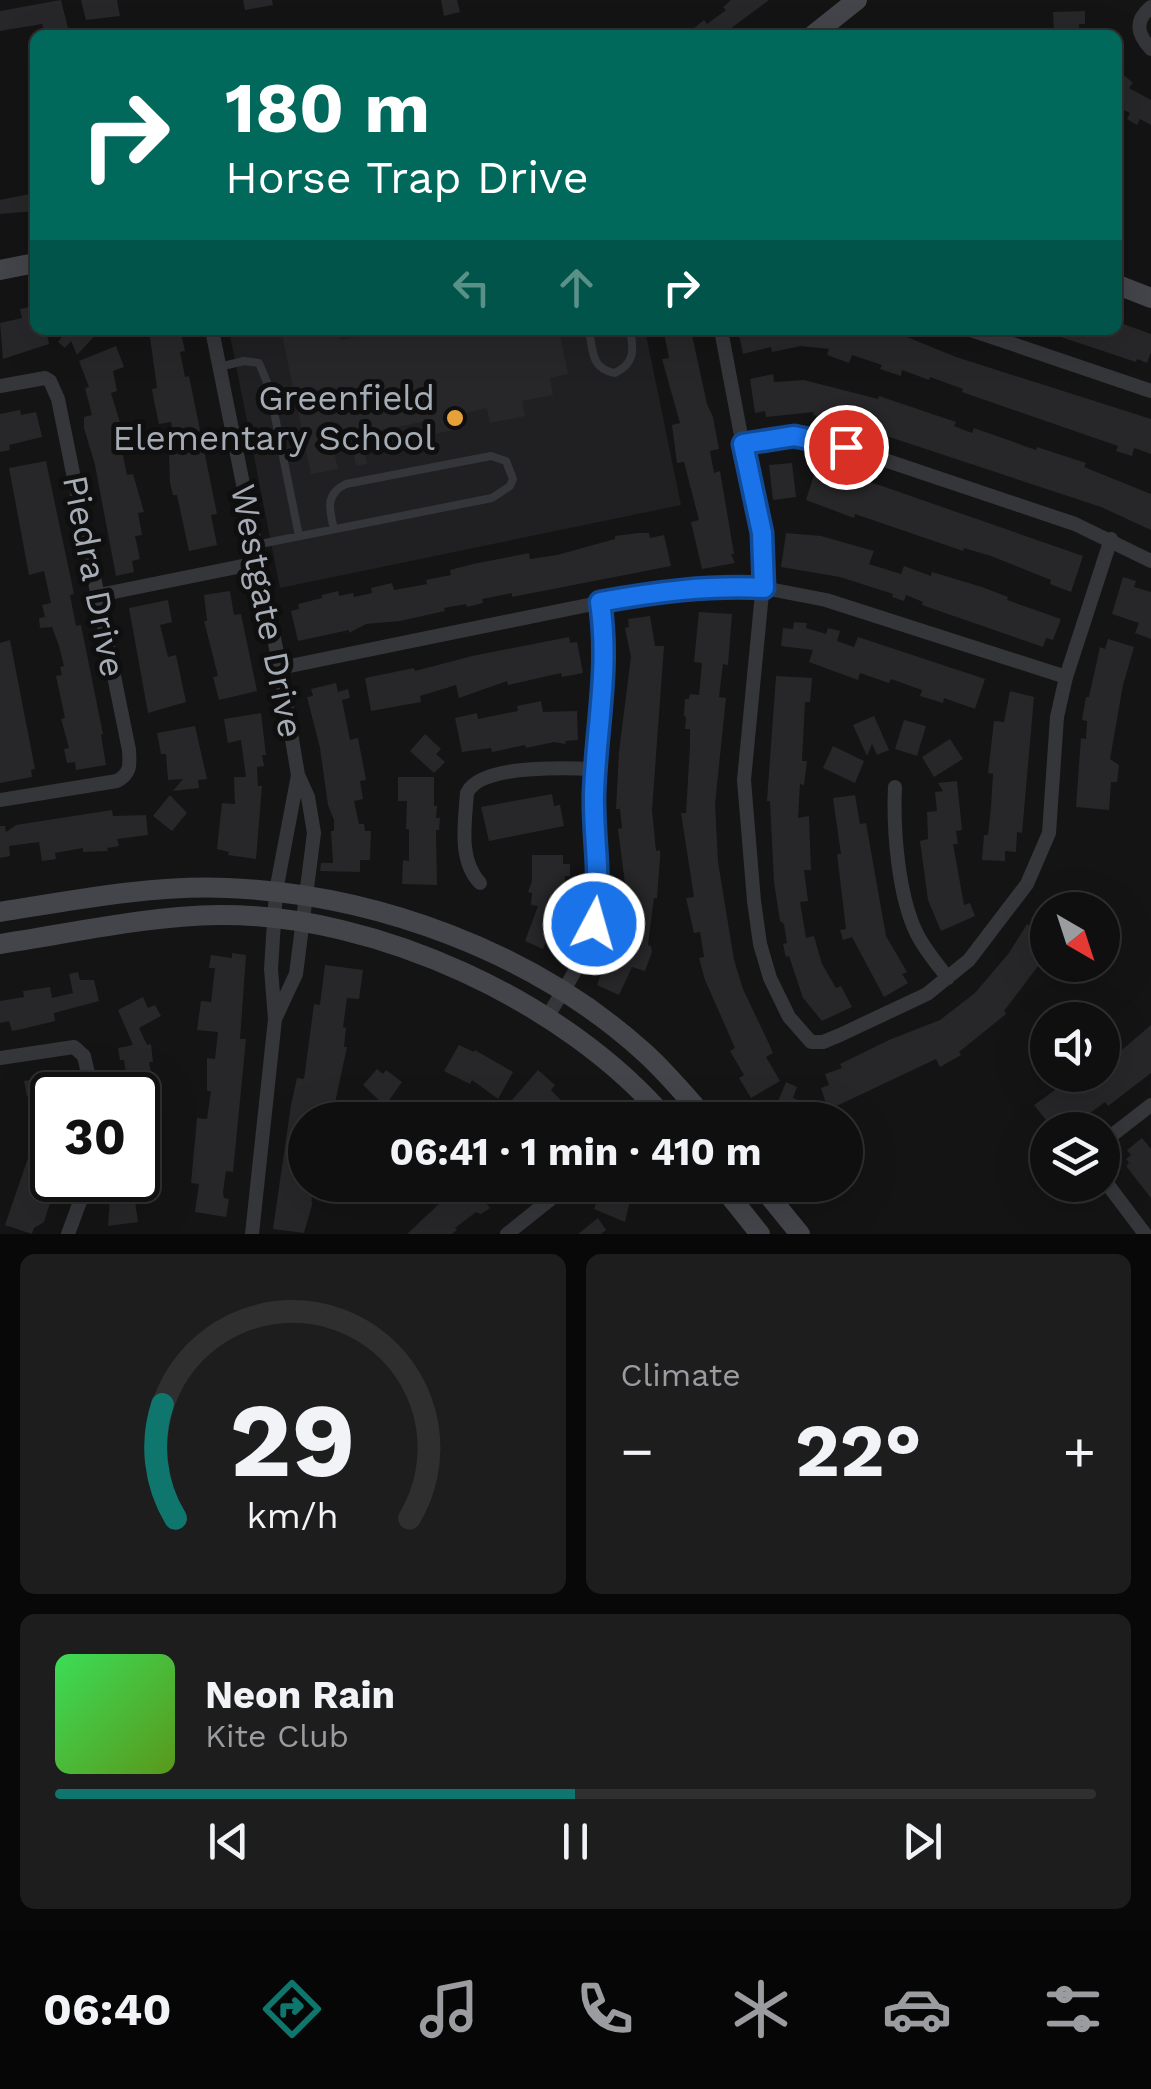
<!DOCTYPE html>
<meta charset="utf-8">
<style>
body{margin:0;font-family:"Work Sans",sans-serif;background:#1d1d1e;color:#f1f3f6;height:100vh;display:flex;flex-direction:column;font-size:38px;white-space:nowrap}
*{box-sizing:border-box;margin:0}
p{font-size:32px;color:#9b9c9f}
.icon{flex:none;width:55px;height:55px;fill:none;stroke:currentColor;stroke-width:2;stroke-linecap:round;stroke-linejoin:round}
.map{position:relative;height:1234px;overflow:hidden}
.sheet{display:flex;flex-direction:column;gap:20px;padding:20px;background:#080809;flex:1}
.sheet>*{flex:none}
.hud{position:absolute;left:30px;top:30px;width:1092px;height:305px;border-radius:15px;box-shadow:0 10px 40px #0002,0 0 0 2px #2f2f30;background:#00695c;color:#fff;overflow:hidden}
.needle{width:65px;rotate:141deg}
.controls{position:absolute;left:1030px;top:892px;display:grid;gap:20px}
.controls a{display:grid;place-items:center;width:90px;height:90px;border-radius:50%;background:#0f0f10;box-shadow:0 10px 40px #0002,0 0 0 2px #2f2f30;font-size:50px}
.speed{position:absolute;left:30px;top:1072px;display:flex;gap:20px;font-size:50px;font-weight:700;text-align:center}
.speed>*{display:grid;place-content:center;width:130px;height:130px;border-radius:50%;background:#0f0f10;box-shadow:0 10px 40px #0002,0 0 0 2px #2f2f30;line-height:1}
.speed .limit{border:5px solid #111;border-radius:15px;background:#fff;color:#111}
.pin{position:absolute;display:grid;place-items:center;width:85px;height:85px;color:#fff;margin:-42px;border:5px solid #fff;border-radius:50%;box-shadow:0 2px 10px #0007}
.me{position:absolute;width:110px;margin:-55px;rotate:6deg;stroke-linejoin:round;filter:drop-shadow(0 0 8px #0008)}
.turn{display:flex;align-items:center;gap:35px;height:210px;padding:0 30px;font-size:45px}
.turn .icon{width:130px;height:130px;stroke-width:2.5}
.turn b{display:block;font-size:70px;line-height:85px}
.lanes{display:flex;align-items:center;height:95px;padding:0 30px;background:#0003;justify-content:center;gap:50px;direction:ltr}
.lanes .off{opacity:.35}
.big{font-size:75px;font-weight:700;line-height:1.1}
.sheet .widget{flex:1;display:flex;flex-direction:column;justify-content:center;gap:15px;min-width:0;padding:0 35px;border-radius:15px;background:#1d1d1e}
.sheet .dial{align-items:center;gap:0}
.dial svg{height:260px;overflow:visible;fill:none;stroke:#2f2f30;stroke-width:7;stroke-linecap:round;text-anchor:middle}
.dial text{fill:#f1f3f6;stroke:none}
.song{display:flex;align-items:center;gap:30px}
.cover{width:120px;height:120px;border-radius:15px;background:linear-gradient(135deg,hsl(130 70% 55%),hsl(90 70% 35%))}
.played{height:10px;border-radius:5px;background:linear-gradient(90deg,#0f766e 50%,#2f2f30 50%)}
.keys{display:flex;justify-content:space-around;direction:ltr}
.heat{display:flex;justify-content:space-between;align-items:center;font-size:55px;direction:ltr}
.sheet .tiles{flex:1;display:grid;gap:20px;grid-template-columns:1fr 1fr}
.widget:last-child{grid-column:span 2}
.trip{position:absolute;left:288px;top:1102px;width:575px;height:100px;border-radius:50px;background:#0f0f10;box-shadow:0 10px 40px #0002,0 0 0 2px #2f2f30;font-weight:700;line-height:100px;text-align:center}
.tab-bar{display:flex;height:160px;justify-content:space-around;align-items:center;background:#060606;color:#9b9c9f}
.tab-bar .icon{width:70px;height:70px}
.tab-bar .active{color:#0f766e}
.tab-bar b{font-size:45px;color:#f1f3f6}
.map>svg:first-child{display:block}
.built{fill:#202022}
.building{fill:#272729}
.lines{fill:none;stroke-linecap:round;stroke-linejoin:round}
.lane{stroke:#35363a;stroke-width:8}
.street{stroke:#35363a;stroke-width:14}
.secondary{stroke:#43454a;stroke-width:20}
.route-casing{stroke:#114b97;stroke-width:25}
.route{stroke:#1a73e8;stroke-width:18}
.poi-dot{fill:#e7a13a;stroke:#0f0f10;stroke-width:4}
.labels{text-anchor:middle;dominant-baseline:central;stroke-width:10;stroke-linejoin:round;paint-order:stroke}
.poi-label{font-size:35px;fill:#a6acb5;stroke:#0f0f10;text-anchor:end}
.street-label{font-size:35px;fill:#a6acb5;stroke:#0f0f10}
</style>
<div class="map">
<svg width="1151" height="1234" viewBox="0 0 1151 1234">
<rect width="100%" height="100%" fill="#141415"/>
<path class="built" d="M229,330H645L681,505L280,588Z"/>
<path class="building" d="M61,0L68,28L44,30L42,24L0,31V11Z
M81,0H117L120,16L86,20Z
M243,0H272L273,5L245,10Z
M441,0H457L460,12L444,16Z
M731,0H769L722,35H694L698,32L694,28L704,20L707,24L726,10L723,7Z
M1085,11V24H1079V35H1054L1053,12Z
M1118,70L1133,83L1129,88L1151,100V125L1140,119L1137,125L1127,119L1130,113L1118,107Z
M35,193V211L0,214V200Z
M33,306L35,330H46L49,344L3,359L0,323L22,318L20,309Z
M1118,322L1151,334V352L1147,363L1137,359L1136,362L1046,332L1118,330Z
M67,330H100L77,355L71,341L65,348L58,342Z
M149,330H179L182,338L185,351L180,352L185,377L189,376L217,514L211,515L217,545L189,551L177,495H173L170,483L169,455L177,454L171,422L159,424L154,401L152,389L157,388Z
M281,330L339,331L340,340L388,330H559L568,374L550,378L553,395L522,401L525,416L490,423L487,408L461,414L464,428L430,435L427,421L361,434L367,464L356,466L351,439L332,442L338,469L311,474Z
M684,330L685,337L692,335L707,404L713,417L719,449L710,451L714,473L720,471L734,554H731L735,563L702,569L691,522L699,520L684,462L677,463L672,425L680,423L662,359L669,358L664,333Z
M738,330H885L902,335L956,357L1151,419V454L1134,448L1132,456L1116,451L1118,446L962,392L963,389L930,377L929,380L902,370L901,376L880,369L882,365L852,355L849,363L827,355L829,349L801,346L772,352L771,347L743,354Z
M116,346L124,367L113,371L117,391L111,393L128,449L122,451L127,475L133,474L144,512L138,513L142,535L135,536L140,559L132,561L134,572L116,576L95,465L84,428V417L92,415L85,388L89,387L79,361Z
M773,374L774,382L804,380L878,399L879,396L956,422L954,426L972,433L974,428L1036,450L1037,447L1086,463L1084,467L1151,494V530L1101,507L850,424L851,419L827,414L826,418L813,415L814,412L766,417L765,411L755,413L750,379Z
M20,410L21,415L36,412L42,437L9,445L10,450L0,452V414Z
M46,461L74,594L70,595L76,626L81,625L103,734L101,735L106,765L76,770L75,762L67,763L64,749L69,748L61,719L65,718L56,676L62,675L60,667L64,666L59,646L52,627L40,628L39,618L45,617L42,605L51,603L44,571L29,575L9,468Z
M792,463L796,497L773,500L769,465Z
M817,466L829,470L834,475L833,478L852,485L854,478L882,486L1083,556L1071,592L1050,584L1051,580L991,556L964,548L963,551L855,514L854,518L806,500Z
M638,533H649L650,538L664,535L671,566L512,597V593L482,599L483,603L467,607L466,604L444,608L445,611L400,621L366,624L349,633V630L298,641L291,611L299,609L298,604L322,598V595L338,591L339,596L353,593L354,597L372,593L371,588L392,583L394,590L427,584L426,580L451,575L450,570L473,564L529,553L530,559L557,555L615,539V536Z
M786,533L821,536L874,551L869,564L901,574L904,566L931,576L932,572L982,587L1008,597L1007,600L1061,619L1053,640L1046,638L1043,647L922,605L923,602L906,595L904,601L892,597L893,594L840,577L781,567Z
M1123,577L1136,581L1134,587L1151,592V639L1135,633L1139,623L1112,614Z
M230,591L234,615L241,614L257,691L219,700L213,677L218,676L204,621H207L204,595Z
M168,600L172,622L160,625L168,657L176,655L186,702L148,713L129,608Z
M699,612L732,614L728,665L723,664L719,697L726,698L715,804L718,862L734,960L743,989L770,1046L773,1053L766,1057L780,1081L751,1098L739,1078L744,1075L730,1051L735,1048L705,980L699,958L704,957L700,932L694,933L686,898L694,897L681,813H686L690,745V729H685L686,717L684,716L685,699H689L690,694L699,695L702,663L694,662Z
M650,616L655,646H664L652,810L656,851L660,850V859L657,898H654L648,945L651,946L652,952L645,971L632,967L619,995L597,985L622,917L617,916L625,884L618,829L622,828L620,809H616L619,751L631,657L625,628L629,627L628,619Z
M794,622L807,623L806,628L826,634L828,628L840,631L837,641L854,647L858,637L985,679L975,709L944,698L943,703L920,696L922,690L891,679L889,683L860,673L858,680L809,662L813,650L781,646L783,628L793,629Z
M569,637L570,643L577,642L583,673L562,677L561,673L508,685L507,681L459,698L456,685L420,696L421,702L371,711L365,678L414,668L415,671L472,656Z
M1108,639L1134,647L1123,685L1110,759L1119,765L1117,782H1111L1109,810L1076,807L1081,738L1086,739L1087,721L1082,720L1086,697H1089L1100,647L1105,649Z
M10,640L35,769L31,770L32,777L0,783V643Z
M776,676L812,678L810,702H805L802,761H807L804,785L800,784L798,818L809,816L811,870H804L808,901L800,902L806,938L814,936L822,964L836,988L841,986L852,1007L822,1021L803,998L789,956L786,957L783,944L787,943L784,924L780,921L774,882L770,801H767Z
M336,683L338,692L348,689L350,698L342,700L350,740L358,738L366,780L360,781L363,799L354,801L359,824H364L365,831H371L370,860H360V872L320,871L321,863H333L331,831H334V820L328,805L320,748L307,697L313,696L311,689Z
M1010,691L1034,697L1022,833L1017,832L1016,852L1005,851V861L982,860L984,835H988L991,807L993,774L988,773L994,721L1004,722Z
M541,701L543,712L577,711L578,740L565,741L566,744L554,742L526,748L525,745L492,752L491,748L462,752L455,718L477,713L478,719L518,711L517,706Z
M261,713L266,755H262L264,766L257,767L258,786H262L256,859L228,855L229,852L217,849L222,803L235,804L234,777H246L241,740L228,743L224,719Z
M874,716L889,750L877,755L872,744L867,756L853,725Z
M904,720L926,726L917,756L895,749Z
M195,726L207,779L198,780L199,788L173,791L183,779L168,780L166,754H161L157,733Z
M425,734L441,749L436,754L445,762L434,773L410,751Z
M950,739L963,759L934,777L922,757Z
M833,746L864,761L855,783L823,768Z
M398,777H434V806H437L436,818H440L439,830H436L437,885L402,884L403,860L409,861V829H406L407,801H398Z
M957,781L962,830L956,831L958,844H953L964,905L970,903L975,916L941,931L928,900L920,841L928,839L927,812L937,811L935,792L943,791L938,783Z
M552,794L554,806L560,805L564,826L489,841L481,807Z
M170,795L187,813L172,831L153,816Z
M855,795L860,824L866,823L886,936L907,972L902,974L908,983L884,997L852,937L843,940L840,930L846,929L837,854H841L833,798Z
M112,810L113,816L146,815L148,835L117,839L119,846L107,848L108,851L83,852V848L55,853L56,859L42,861L39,842L9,846L10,856L0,858V826H5L6,832L16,825Z
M532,855H563V864H570V876H565L562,923L558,935L555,934L551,944L546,941L543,949L525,941L538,906L531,905L532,893L528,892L532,881Z
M1033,922L1048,932V953L1004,1011L1006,1014L959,1052L961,1055L940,1067L936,1059L828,1110L821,1088L829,1085L825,1074L842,1068L840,1064L889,1040L940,1020L975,993L1009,953L1027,924L1030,926Z
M232,953L246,955L240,1039H246L233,1172L226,1171L223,1192L224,1198L229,1199L226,1217L195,1212L199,1184L191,1183L197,1118L207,1119L211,1091H207V1058L215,1059L218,1032L197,1030L201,1001L211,1002L215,968H209L211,955L232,958Z
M325,965L363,970L359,999L347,998L343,1027L346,1028L344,1047H347L332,1117L305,1120V1185H311L312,1205L304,1233L273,1229L291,1105L297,1078L304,1079L314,1004L320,1005Z
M78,972L80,980H94L99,1001L54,1013L55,1021L22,1029L12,1031L9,1021L0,1023V1001L24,997L23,991L50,987L52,998L73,993L69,974Z
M143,997L148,1008L155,1005L161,1016L139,1028L147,1045L151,1044L153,1062H149L159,1111L144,1113L154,1147L146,1149L156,1185L138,1187V1095H129L124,1060H120L118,1048L133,1045L118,1010Z
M1151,1025V1073L1108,1106L1105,1102L1082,1119L1080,1116L1063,1130H1054L1034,1105L1076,1075H1102V1067Z
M459,1045L474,1052L475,1050L513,1072L498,1099L472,1080L470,1084L444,1071Z
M377,1069L383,1074L386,1070L402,1082L385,1106L363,1085Z
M538,1070L555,1085L551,1090L580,1120H535L512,1100Z
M64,1074L68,1095H52V1145L41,1147L32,1095L27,1096L24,1081Z
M786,1082L797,1087L793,1098L803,1102L795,1120L774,1111Z
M1142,1138L1151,1149V1198L1126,1166L1129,1163L1126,1159L1131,1155L1127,1150Z
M28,1158L52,1166V1180H57L44,1222L34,1228L32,1234L5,1225Z
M456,1185L461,1189L466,1185H522L507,1197L501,1190L486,1203L490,1208L481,1214L476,1212L455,1228L457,1230L452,1234H407L441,1202L438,1198Z
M582,1185H612L632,1191L625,1222L594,1209L600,1193Z
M134,1194L138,1222L108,1226L110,1198Z
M598,1218L606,1230L601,1234H578Z"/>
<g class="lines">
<path class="lane" d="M589,330C593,351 591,369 615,373C635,363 634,350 630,330
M219,367L244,361L259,363L269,387L299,536
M255,545L492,498L510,486L513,479L506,461L491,456L346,484C325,494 329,509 334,529"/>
<path class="street" d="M1151,7C1134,21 1137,34 1151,49
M212,330L280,668L298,775L308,797L314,833L296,974L275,1019
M721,330L765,562L744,780L754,901L760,944L770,978L789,1017L811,1042H823L840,1035L927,994L969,960L1027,884L1049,833L1057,717L1066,677L1111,539
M971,330L1151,391
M0,386L45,378L50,381L58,399L129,750C130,765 131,773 117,781L0,800
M743,444L793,437L846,447L1075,524L1151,561
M99,595L257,563
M280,668L637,595L731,586L764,588L826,600L1066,677
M895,787C893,829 898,896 917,934C925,950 937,964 948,978
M480,883C458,860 465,823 467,793C480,764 566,768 595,769
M547,1017C566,987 588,954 595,919C604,878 593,838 594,796C595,728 611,672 600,603
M0,1058L74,1047L84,1056L93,1095
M443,1109L466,1108L491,1120
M1102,1143L1151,1105
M1102,1177L1145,1234
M68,1234L88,1180
M252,1234L275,1019L271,969L276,891L298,775
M507,1234L552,1198L557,1185"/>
<path class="secondary" d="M813,35L857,0
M0,270L35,263
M1118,285L1151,298
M0,912C75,900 151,885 227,888C376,894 534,952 645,1053C667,1073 687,1097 707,1120
M0,944C73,933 146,916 220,915C376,914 566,1001 667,1120
M721,1185L760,1234
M760,1185L800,1234"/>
</g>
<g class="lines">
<defs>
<path id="route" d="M594,924C602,874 593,841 594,794C596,728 610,669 600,602C655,592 708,585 764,588L762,533L743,444L794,436L846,447"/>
</defs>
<use href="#route" class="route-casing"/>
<use href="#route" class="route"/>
</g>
<circle class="poi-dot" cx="455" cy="418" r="10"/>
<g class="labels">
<g class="poi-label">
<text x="435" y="398">Greenfield<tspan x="435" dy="40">Elementary School</tspan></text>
</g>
<g class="street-label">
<text transform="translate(94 576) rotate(79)">Piedra Drive</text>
<text transform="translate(267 611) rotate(79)">Westgate Drive</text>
</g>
</g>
</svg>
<div class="controls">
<a><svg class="needle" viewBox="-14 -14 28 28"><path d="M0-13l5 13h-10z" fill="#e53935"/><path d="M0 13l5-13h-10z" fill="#9b9c9f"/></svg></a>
<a><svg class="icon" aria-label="sound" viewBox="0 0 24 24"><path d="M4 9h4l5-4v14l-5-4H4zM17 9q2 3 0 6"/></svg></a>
<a><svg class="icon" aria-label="layers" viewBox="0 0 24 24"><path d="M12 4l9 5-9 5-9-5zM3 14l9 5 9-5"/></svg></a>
</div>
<div class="speed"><div class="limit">30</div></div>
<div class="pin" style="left:846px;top:447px;background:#d93025"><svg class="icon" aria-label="arrive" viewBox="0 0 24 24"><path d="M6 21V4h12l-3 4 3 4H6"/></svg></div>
<svg class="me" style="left:594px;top:924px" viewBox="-20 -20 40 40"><circle r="17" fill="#1a73e8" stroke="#fff" stroke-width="3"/><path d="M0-11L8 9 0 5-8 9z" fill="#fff"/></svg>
<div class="trip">06:41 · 1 min · 410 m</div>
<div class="hud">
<div class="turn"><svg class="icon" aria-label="right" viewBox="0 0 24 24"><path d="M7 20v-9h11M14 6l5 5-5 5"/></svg><div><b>180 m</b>Horse Trap Drive</div></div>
<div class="lanes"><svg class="icon off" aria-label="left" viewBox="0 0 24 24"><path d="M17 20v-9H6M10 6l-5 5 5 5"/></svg><svg class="icon off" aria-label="ahead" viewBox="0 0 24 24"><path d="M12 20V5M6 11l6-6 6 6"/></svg><svg class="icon" aria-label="right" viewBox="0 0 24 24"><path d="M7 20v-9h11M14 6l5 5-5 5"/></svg></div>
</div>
</div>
<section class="sheet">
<div class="tiles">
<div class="widget dial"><svg viewBox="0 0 100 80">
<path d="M14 69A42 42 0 1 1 86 69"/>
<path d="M14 69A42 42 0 0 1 10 34" stroke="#0f766e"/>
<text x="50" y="56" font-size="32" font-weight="700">29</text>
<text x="50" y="72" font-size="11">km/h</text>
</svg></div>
<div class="widget"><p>Climate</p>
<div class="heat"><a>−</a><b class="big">22°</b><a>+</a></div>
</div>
<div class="widget">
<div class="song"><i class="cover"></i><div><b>Neon Rain</b><p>Kite Club</p></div></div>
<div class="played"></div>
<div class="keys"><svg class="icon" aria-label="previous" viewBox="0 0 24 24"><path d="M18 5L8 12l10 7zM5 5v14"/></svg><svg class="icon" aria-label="pause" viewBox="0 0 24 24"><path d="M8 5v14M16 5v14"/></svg><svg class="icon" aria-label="next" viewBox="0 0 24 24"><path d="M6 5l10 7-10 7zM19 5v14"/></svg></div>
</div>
</div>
</section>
<nav class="tab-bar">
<b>06:40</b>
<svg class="icon active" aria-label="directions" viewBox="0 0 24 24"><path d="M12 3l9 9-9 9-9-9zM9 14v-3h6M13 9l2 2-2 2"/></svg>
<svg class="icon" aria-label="music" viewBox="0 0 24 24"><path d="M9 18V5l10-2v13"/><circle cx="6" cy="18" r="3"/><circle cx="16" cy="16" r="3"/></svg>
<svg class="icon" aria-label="phone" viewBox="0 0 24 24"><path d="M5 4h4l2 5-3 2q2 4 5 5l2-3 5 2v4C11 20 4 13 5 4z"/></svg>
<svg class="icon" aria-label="climate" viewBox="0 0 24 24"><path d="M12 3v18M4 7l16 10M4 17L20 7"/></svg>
<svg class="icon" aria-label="car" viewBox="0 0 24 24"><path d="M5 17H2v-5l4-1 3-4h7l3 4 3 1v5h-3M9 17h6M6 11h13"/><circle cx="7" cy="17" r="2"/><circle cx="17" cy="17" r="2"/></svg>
<svg class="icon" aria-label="filters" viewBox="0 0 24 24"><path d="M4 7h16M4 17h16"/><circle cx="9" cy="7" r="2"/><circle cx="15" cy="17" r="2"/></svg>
</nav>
